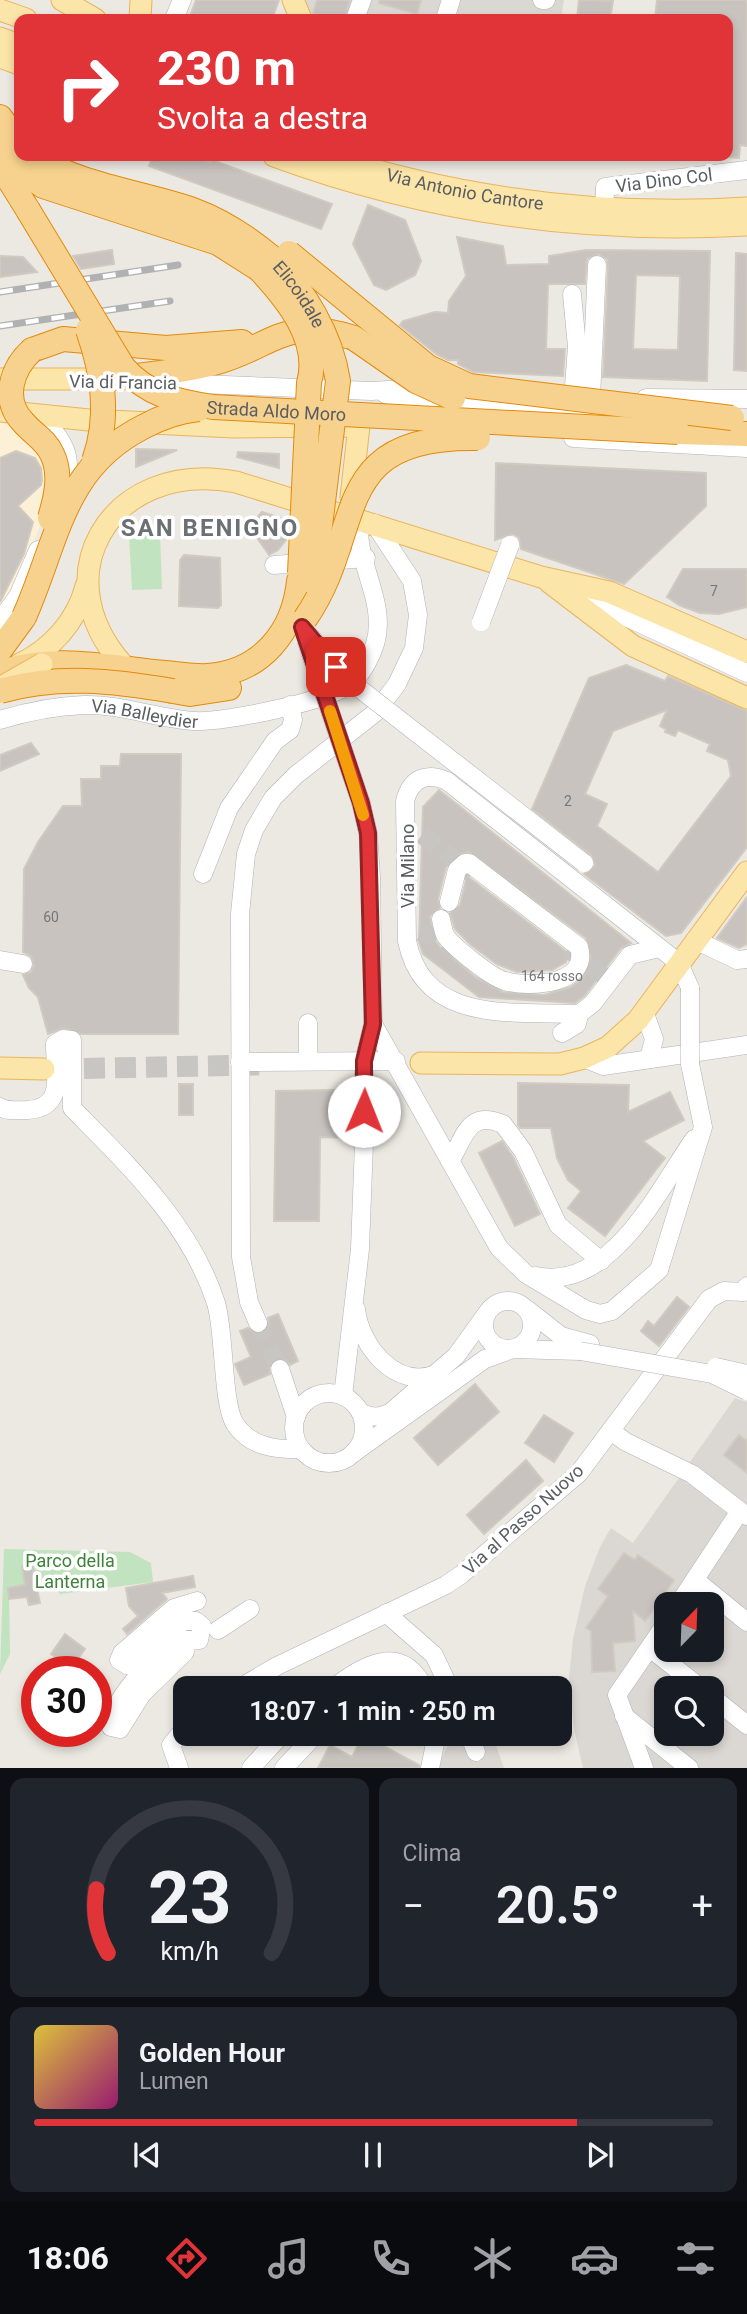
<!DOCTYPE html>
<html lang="it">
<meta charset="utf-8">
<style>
body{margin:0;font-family:Roboto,sans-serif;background:#20242c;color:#f1f3f6;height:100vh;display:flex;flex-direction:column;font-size:26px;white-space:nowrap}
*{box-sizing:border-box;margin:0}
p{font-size:23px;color:#9ea1a6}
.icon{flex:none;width:38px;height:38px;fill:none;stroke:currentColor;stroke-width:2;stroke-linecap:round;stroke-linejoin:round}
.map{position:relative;height:1768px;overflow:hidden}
.drawer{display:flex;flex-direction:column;gap:10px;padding:10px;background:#0d0f14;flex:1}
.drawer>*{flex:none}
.top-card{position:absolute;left:14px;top:14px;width:719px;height:147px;border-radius:14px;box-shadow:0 4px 10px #0003;background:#e03438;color:#fff;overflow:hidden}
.needle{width:46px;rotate:23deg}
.controls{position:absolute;left:654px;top:1592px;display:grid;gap:14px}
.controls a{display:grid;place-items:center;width:70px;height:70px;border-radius:14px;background:#171b24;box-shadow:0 4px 10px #0003;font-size:35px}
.speed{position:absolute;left:21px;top:1656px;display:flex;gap:14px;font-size:35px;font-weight:700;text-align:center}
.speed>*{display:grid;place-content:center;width:91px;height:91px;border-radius:50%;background:#171b24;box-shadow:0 4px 10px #0003;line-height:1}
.speed .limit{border:10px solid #d22;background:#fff;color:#111}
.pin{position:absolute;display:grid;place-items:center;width:60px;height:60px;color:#fff;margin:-30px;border-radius:14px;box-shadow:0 4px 10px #0006}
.me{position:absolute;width:77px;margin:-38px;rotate:1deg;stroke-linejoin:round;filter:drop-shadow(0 0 5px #0008)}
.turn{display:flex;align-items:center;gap:24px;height:147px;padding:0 28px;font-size:32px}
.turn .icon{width:91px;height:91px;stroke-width:2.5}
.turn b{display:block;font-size:49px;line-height:60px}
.big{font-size:52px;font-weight:600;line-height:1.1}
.drawer .tile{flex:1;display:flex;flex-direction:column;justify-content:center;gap:10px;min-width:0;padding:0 24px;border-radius:14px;background:#20242c}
.drawer .dial{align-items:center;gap:0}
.dial svg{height:182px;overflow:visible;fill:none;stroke:#363941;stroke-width:7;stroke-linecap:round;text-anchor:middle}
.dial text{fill:#f1f3f6;stroke:none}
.song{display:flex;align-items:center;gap:21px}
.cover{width:84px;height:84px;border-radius:10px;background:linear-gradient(135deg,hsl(50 70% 55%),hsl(320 70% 35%))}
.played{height:7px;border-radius:4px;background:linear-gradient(90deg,#e03438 80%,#363941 80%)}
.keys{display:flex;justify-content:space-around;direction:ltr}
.heat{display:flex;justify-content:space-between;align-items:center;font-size:38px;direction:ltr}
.drawer .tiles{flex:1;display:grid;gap:10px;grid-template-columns:1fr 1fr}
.tile:last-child{grid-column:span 2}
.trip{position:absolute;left:173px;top:1676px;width:399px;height:70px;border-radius:14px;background:#171b24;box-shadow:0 4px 10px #0003;font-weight:600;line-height:70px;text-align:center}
.tabs{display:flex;height:112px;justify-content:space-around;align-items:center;background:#090b0e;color:#9ea1a6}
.tabs .icon{width:49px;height:49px}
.tabs .selected{color:#e03438}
.tabs b{font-size:32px;color:#f1f3f6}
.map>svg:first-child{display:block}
.commercial{fill:#fcf0d7}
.industrial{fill:#dbd8d4;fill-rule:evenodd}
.green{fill:#c2e3bf}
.building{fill:#c8c3bf;stroke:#d0cac0;stroke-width:2;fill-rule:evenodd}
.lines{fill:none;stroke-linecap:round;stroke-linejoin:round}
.minor-tunnel{stroke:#c8c6c2;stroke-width:18;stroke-dasharray:18 9;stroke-linecap:butt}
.major-tunnel{stroke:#c8c6c2;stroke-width:21;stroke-dasharray:21 10;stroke-linecap:butt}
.minor-casing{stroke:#afb3b7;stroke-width:19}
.major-casing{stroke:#eab45d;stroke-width:23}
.highway-casing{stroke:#e28a0b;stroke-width:26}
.minor{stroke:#fff;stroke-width:18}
.major{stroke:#fbe5a8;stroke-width:21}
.highway{stroke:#f7d28e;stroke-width:24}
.rail-casing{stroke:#b0b1b2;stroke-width:7}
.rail{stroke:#fff;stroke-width:4.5;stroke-dasharray:13;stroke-linecap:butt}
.minor-bridge-casing{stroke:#afb3b7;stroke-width:19;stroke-linecap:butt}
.major-bridge-casing{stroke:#eab45d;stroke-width:23;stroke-linecap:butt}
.highway-bridge-casing{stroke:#e28a0b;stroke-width:26;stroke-linecap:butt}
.minor-bridge{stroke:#fff;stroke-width:18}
.major-bridge{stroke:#fbe5a8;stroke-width:21}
.highway-bridge{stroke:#f7d28e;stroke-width:24}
.route-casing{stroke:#922224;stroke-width:18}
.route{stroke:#e03438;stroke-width:12}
.slow{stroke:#f59e0b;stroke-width:12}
.labels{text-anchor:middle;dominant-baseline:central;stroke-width:7;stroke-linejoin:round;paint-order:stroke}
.number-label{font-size:14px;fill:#767779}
.street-label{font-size:18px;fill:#5a5e62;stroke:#fff}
.park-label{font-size:18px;fill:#3d8239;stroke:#fff}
.district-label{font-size:24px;font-weight:bold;letter-spacing:2px;fill:#6b7074;stroke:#fff}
</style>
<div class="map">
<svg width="747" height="1768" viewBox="0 0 747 1768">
<rect width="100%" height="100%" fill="#ece9e2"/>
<path class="commercial" d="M0,423L58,427L47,506L16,594L0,611Z"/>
<path class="industrial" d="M301,0H564L561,19H310Z
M735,1398L747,1402V1768H583L574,1729L569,1677L573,1639L585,1586L600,1547L611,1528L633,1543ZM667,1605H712V1650H667ZM667,1689H712V1734H667Z
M453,1734H492L504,1768H437Z"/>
<path class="green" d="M160,534L162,589L132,590L129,535Z
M4,1549L130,1552L151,1563L153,1582L60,1594L50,1581L9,1588L10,1654L0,1674Z"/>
<path class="building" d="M196,0H279L272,19H189Z
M317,0H350L344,19H328L313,14Z
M380,0H421L417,14L379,3Z
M579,0L613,1L610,19H577Z
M657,0H747V146L740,145L739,158L728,157V19H655Z
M153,156H192L211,163L212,160L332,204L321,229L149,166Z
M368,205L405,220L421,261L415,275L386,290L374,285L353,244Z
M457,237L503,246L506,265L549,264V256L586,250L710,251L707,381L603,377L608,266L607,259L598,254L587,259L585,284H548L546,349H565L563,376L473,372L458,364V360H448L436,354L400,325L403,321L435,312L448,313L449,301L466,276ZM636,275L680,276L678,350L633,349Z
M112,250L114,264L81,269L73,256Z
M736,253L747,254V371L734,370Z
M0,256L23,257L37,272L0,277Z
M136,449L177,450L136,467Z
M16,451L35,458L41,468L42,480L41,485L18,506L33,522L24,554L0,602V458Z
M238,452L279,454V468L237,457Z
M496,463L706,473V506L624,584L521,549L519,538L513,534L495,540Z
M262,512L287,520L286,540L278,550L269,555L249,526Z
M184,555L220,558L221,605L218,608L179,606L180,560Z
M683,569H747V607L719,614L700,613L679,605L667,597Z
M626,665L665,681L668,676L747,711V847L681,933L666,936L584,874L595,865L591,855L532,809L589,678ZM667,710L660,726L666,729L665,732L675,736L678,730L710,744L707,751L728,760L731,776L658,872L597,826L607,804L585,794L613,731Z
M31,743L39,754L0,771V755Z
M121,754H181L178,1034H81L64,1028L48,1034L38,997L29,988L23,975L31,972L34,965L31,956L23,952L24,869L38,842L63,806H82L81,779H101V766H120Z
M439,790L631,943L621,948L585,995L575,1003L479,997L423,954L419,942L423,807ZM469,852L586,938L591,959L583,978L571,987L544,995L503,992L475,977L440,947L433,937L430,916L440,908L438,899L446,867L458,854Z
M467,876L568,953L566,962L552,970L517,972L497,964L471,945L455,929L450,913L460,905Z
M747,897V944L739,948L717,938Z
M518,1083L629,1085L628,1112L670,1092L684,1120L643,1141L665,1158L605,1236L568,1208L581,1191L568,1180L557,1158L551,1128H520L518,1125Z
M179,1084H193V1115H179Z
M335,1090H353L354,1116L363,1122L374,1116L375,1090H387V1138H374L364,1132L354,1138L320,1137L319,1221H274L276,1091Z
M502,1141L513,1157L540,1214L515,1226L479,1153Z
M677,1297L689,1307L659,1346L641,1331L648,1321L654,1326Z
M278,1314L298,1361L290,1365L283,1358L276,1359L269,1366L270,1374L244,1385L235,1364L251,1357L240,1331L248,1328L256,1334L263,1333L269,1325L268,1318Z
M475,1384L499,1412L438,1465L414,1438Z
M544,1415L573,1433L554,1462L525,1443Z
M739,1435L747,1441V1473L724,1455Z
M526,1460L543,1481L484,1534L467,1515Z
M624,1553L635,1560L638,1555L674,1580L645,1621L633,1611L635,1641L613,1643L615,1671L592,1672L591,1631L586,1628L608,1596L598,1589Z
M32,1564L40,1603L29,1605L27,1597L9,1599L8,1588L25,1585L22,1566Z
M193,1576L195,1587L162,1593L167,1599L127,1634L123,1629L138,1616L129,1606L126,1588Z
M65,1634L85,1649L71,1668L51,1654Z
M363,1735L419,1765V1768H318L330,1745L352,1757Z"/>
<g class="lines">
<path class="minor-tunnel" d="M422,835L472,874
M420,932L436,938L456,952
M568,949L605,977
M364,1143V1111
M258,1323L280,1369"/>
<path class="major-tunnel" d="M53,1069L259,1065"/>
<defs>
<g id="minor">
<path d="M542,0H546"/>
<path d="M174,19L182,0"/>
<path d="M357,19H355L362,0"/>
<path d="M445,19L451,0"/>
<path d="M604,220L605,187L747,170"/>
<path d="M572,294L577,347L573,399"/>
<path d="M149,382L371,391L425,388"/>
<path d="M385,394L408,400L608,414"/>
<path d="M591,398L597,265"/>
<path d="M646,398L747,399"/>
<path d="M37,416C58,431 75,455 65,481"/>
<path d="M573,438L747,448"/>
<path d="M274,565L366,558"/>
<path d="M572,592L747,673"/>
<path d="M0,621L18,596L38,550"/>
<path id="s1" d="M0,720C26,712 57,706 84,705C121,704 158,719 195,721C222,723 330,701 350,684C362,674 370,659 375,644C388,600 353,561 360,519"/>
<path d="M361,803L368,833L371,877L373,1024L364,1061V1111"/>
<path d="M203,874L229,808L275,741L290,730L293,720L290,705"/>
<path d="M441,919C442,924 443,930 445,935C452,946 492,978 505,981C529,988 590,985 579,947L469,863H465L457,870L449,902"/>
<path d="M695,940L737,960L747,959"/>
<path d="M659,948L630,955L593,1003L579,1014C513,1011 424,1025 407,941L405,801C411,778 426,772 447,781L679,963L690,988"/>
<path d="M0,960L23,964"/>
<path d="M644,1011L654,1039L649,1059"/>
<path d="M308,1023V1061"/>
<path d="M373,1024L499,1248L526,1274L586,1310L600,1314L612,1311L659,1270L703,1127L690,1064"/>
<path d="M562,1033L577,1024L579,1014"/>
<path d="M584,1058L603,1066L747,1045"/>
<path d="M240,1062L396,1061"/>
<path d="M0,1107C9,1112 17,1110 27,1110C66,1108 55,1074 55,1044L63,1039L72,1040V1108C129,1166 190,1223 216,1303C225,1333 222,1404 235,1424C250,1447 277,1450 301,1449"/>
<path d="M450,1161C465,1138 467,1109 503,1124L523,1151L558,1225L601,1261"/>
<path d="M536,1276C610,1292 658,1191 694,1139"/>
<circle cx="508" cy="1325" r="24"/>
<path d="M356,1309C360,1346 396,1390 436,1374"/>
<path d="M528,1310L561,1336L590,1344"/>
<path d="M258,1323L249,1302L241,1257L240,914L246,854L254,830L273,798L296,775L376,712L397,684L414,648L418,615L412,581L374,523"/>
<path d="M280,1369L296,1417"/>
<circle cx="329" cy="1428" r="35"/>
<path d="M343,1396L360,1249L364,1143"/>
<path d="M360,1412C372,1418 379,1418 391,1412L456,1356L487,1313"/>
<path d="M611,1431L626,1442L692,1474L740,1511"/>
<path d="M352,1454L485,1359L513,1349L580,1351"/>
<path d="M695,1580L747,1622"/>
<path d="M678,1605L740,1511L747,1516"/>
<path d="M386,1613L434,1655L450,1689"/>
<path d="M218,1630L250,1609"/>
<path d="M650,1648L702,1689"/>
<path d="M185,1652L142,1694L120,1729L111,1727C107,1705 158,1650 177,1641C184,1637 191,1642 199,1640L202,1626L196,1621H184L167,1631L127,1665L119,1660L122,1653L174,1608L197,1601"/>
<path d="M238,1689L277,1666L446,1585L462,1574L579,1473L709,1299L724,1291L743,1292L747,1286"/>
<path d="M332,1689C365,1664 401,1642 425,1689"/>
<path d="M363,1689C379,1676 395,1666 414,1676"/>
<path d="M712,1697L747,1725"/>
<path d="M624,1716L689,1768"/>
<path d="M469,1734L476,1752"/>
<path d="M179,1768L171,1745L186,1727"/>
<path d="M251,1768L282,1734"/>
<path d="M284,1768L316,1734"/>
<path d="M430,1768L437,1734"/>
<path d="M644,1768L617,1695L667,1622"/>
</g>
<g id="major">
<path d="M62,0L95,19"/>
<path d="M293,0L301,19"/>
<path d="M0,10L26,19"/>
<path d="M140,19L141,0"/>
<path d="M0,38L19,45"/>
<path d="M0,57L19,64"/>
<path d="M274,156C428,213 584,234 747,225"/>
<path id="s2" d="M327,156C465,200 602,217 747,208"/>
<path d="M0,379H107"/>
<path d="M0,411L89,420L234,427L359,426L351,497L354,504"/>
<path d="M549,582L633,646L747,698"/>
<path d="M18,665C51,650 77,621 86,586"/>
<path d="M132,674C36,582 109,457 236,482L541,577L609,592L747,652"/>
<path d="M421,1063L560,1064L584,1058L608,1047L638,1020L747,872"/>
<path d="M0,1068L44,1069"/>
</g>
<path id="highway" d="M0,117L19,143
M0,147L21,170L43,186L218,243L259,269
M34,156C80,186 141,192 193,210C223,221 247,237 271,257
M0,165L28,210
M32,350L63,339L166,348L242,342
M107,379C143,375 179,372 214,363C273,347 284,315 354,338
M678,432L747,434
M0,650L24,617
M0,673C53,654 111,668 165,673C179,674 194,677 208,676C261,672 294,632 299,581
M173,691L190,694L229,688"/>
</defs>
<use href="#minor" class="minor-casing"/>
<use href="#major" class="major-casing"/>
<use href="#highway" class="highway-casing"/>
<use href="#minor" class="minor"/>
<use href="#major" class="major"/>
<use href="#highway" class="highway"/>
<defs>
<path id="rail" d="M0,292L178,265
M0,326L170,301"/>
</defs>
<use href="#rail" class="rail-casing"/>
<use href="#rail" class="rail"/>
<defs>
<path id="minor-bridge" d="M481,622L510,545
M302,627L351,682L584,863
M306,640L361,803
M690,988V1064
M580,1351L712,1374L747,1391
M716,1367L747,1374"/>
<path id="major-bridge" d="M5,685L42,664"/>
<g id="highway-bridge">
<path id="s3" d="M28,210L123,367C147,395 178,402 213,407L678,432"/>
<path d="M289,253L428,367L469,386L732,418"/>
<path id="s4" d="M271,257C304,290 331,335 338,381L313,582"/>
<path d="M259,269C287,299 321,340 309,383L300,573"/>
<path d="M88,330C103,373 110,417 94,461"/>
<path d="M354,338L416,381L453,398"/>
<path d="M32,350C11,369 2,400 23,422C32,433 46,440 52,454C62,474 56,498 50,518"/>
<path d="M24,617C58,541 62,468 143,427C161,417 178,411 199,409"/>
<path d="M305,619C367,530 325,435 478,438"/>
<path d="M0,691C59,674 114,681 173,691"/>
</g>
</defs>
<use href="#minor-bridge" class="minor-bridge-casing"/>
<use href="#major-bridge" class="major-bridge-casing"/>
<use href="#highway-bridge" class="highway-bridge-casing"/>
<use href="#minor-bridge" class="minor-bridge"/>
<use href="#major-bridge" class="major-bridge"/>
<use href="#highway-bridge" class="highway-bridge"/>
</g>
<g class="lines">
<defs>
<path id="route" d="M336,667L302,627L361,803L368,833L373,1024L364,1061V1111"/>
</defs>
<use href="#route" class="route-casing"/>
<use href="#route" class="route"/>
<path class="slow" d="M330,711L363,815"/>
</g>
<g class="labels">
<g class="number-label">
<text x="714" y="591">7</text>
<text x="568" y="801">2</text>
<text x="51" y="917">60</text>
<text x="552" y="976">164 rosso</text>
</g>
<g class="street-label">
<text transform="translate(664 180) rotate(-7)">Via Dino Col</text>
<text stroke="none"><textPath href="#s2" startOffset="142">Via Antonio Cantore</textPath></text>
<text stroke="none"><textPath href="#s4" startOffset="47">Elicoidale</textPath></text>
<text transform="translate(123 382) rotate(1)">Via di Francia</text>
<text stroke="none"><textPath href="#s3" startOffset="348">Strada Aldo Moro</textPath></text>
<text stroke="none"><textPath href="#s1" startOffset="147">Via Balleydier</textPath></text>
<text transform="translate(407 866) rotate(-90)">Via Milano</text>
<text transform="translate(523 1519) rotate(-42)">Via al Passo Nuovo</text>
</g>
<g class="park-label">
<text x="70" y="1560">Parco della<tspan x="70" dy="21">Lanterna</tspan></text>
</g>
<g class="district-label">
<text x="210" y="528">SAN BENIGNO</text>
</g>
</g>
</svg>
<div class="controls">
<a><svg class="needle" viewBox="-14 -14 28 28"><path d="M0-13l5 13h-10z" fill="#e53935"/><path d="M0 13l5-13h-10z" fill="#9ea1a6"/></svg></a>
<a><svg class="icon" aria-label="search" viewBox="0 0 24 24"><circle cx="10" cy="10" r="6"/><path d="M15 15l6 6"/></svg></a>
</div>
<div class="speed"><div class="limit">30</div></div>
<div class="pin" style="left:336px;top:667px;background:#d93025"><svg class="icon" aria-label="arrive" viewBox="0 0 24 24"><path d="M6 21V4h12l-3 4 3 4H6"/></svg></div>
<svg class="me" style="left:364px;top:1111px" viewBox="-20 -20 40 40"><circle r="19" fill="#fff"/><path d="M0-13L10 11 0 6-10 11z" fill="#e03438"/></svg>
<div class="trip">18:07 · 1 min · 250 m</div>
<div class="top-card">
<div class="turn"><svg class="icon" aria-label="right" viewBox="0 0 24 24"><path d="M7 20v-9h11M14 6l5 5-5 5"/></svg><div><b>230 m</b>Svolta a destra</div></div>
</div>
</div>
<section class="drawer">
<div class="tiles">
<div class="tile dial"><svg viewBox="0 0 100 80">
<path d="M14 69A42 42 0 1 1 86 69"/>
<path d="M14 69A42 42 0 0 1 9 41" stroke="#e03438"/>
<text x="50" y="56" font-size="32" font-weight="700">23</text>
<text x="50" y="72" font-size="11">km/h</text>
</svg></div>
<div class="tile"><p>Clima</p>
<div class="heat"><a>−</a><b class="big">20.5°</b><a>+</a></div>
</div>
<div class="tile">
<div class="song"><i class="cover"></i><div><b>Golden Hour</b><p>Lumen</p></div></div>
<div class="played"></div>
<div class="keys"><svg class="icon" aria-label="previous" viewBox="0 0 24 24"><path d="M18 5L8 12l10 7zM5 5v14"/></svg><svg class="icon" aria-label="pause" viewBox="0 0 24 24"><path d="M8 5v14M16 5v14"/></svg><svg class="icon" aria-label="next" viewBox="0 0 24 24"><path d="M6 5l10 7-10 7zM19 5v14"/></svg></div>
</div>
</div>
</section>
<nav class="tabs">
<b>18:06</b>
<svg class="icon selected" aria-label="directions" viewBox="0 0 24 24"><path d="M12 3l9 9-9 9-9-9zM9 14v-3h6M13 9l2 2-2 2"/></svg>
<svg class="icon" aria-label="music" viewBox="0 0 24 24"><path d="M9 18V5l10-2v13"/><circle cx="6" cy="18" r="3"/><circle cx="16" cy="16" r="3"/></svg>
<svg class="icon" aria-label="phone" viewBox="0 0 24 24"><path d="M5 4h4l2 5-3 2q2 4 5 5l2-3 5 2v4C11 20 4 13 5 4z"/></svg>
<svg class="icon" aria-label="climate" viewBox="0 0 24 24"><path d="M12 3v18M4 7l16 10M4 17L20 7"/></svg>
<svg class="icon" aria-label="car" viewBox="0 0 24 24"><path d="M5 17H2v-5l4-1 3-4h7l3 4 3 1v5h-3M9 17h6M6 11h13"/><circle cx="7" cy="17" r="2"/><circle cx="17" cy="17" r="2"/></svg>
<svg class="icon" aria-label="filters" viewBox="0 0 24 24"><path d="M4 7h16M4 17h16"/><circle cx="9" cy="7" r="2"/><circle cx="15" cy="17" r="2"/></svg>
</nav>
